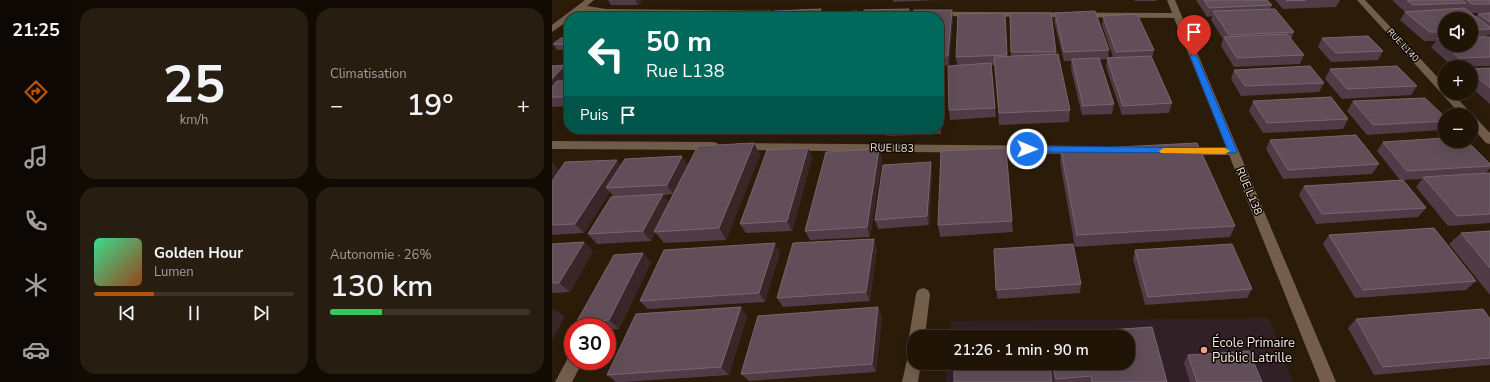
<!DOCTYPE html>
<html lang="fr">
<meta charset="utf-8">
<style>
body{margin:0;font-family:"Nunito Sans",sans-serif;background:#281d11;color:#f1f3f6;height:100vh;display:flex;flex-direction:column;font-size:15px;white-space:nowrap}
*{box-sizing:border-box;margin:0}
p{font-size:13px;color:#a29e9b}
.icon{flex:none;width:22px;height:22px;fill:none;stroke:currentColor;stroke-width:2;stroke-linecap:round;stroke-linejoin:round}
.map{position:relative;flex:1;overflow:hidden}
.side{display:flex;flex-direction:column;gap:8px;padding:8px;background:#120b04;width:480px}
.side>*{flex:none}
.banner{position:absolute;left:12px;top:12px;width:380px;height:122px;border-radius:16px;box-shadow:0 4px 16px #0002,0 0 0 1px #3d3328;background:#00695c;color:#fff;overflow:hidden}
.tools{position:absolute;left:886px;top:12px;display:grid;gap:8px}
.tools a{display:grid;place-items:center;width:40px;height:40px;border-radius:50%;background:#201407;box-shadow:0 4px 16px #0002,0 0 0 1px #3d3328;font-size:20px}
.speed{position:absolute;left:12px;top:318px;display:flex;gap:8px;font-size:20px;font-weight:700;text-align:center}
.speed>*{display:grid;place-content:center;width:52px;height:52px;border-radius:50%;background:#201407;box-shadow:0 4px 16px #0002,0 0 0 1px #3d3328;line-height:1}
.speed .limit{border:6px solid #d22;background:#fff;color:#111}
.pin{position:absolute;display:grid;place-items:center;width:34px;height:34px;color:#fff;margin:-41px -17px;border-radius:50% 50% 50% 0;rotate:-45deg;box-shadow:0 0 4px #0007}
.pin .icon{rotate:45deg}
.me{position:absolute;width:44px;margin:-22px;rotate:91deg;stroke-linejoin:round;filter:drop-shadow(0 0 3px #0008)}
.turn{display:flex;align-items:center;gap:14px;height:84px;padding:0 16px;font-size:18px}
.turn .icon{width:52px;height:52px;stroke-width:2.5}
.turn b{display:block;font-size:28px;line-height:34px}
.then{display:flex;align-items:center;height:38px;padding:0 16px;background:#0003;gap:8px;font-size:15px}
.big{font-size:30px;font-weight:600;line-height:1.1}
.side .tile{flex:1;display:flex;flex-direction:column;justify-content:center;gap:6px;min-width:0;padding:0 14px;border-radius:16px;background:#281d11}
.side .dial{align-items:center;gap:0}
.dial b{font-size:52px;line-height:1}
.song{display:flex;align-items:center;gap:12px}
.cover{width:48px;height:48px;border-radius:6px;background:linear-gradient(135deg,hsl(150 70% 55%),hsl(20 70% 35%))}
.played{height:4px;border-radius:2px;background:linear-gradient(90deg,#b45309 30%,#3d3328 30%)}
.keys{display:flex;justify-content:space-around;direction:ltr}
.heat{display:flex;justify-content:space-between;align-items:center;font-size:22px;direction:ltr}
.charge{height:6px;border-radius:3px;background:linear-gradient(90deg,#34c759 26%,#3d3328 0)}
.side .tiles{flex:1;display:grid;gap:8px;grid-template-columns:repeat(2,1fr)}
.trip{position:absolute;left:355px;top:330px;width:228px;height:40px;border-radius:16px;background:#201407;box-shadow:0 4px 16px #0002,0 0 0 1px #3d3328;font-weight:600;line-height:40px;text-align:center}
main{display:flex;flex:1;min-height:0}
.menu{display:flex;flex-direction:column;width:72px;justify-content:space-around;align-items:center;background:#0d0803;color:#a29e9b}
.menu .icon{width:28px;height:28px}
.menu .on{color:#b45309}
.menu b{font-size:18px;color:#f1f3f6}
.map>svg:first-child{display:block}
.education{fill:#322027}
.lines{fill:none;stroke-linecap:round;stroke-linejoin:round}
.minor{fill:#725e4b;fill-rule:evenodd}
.wall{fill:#503b47;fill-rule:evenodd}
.shaded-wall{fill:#392628}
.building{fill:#614e58;stroke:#79666d}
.route{fill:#1a73e8;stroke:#114b97}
.slow{fill:#f59e0b}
.poi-dot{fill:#f49e87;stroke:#0e0703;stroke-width:1.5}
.labels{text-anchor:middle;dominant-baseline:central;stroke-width:3;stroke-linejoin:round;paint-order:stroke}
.far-street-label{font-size:9px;fill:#f6eadf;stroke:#0e0703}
.street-label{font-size:11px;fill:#f6eadf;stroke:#0e0703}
.near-poi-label{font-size:13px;fill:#f6eadf;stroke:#0e0703;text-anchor:start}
</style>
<main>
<nav class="menu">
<b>21:25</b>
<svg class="icon on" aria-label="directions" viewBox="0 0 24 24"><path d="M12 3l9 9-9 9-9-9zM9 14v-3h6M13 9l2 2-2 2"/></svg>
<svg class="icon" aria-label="music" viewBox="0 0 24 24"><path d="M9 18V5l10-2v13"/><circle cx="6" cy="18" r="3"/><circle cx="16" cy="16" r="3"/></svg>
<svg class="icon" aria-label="phone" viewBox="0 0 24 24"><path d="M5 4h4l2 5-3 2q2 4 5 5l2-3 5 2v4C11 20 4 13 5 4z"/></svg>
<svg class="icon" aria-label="climate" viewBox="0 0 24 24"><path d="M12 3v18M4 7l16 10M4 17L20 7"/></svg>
<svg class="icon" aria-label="car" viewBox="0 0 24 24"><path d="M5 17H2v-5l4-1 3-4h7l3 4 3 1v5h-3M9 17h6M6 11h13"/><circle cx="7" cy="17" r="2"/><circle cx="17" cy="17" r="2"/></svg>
</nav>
<section class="side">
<div class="tiles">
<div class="tile dial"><b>25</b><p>km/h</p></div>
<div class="tile"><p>Climatisation</p>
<div class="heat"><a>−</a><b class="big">19°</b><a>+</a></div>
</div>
<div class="tile">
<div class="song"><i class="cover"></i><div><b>Golden Hour</b><p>Lumen</p></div></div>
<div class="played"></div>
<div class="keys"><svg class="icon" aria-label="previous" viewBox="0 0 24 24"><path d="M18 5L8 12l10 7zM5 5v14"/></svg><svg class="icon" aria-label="pause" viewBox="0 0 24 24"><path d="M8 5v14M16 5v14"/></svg><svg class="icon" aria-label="next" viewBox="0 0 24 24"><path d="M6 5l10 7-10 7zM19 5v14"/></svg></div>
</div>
<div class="tile"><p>Autonomie · 26%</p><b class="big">130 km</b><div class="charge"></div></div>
</div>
</section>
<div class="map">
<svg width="938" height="382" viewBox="0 0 938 382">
<rect width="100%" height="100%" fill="#2b1b09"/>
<path class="education" d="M717,318L741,382H394L395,363H576V337H398L399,321Z"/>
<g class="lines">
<path class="minor" d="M33,0H42L35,6L54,9L236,11L240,13L236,15L54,13L29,11L21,17H17V20L0,32V25Z
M615,0H623L784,382H768L677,155H633L629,154L627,151L629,148L633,147H674L622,18L254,15L250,13L254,11L620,13Z
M805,0H813L893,85V93H900L919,113L920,116L923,117L938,133V144L934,143L919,126V115H909Z
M0,141L161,142L165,143L167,146L165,149L161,150L0,149Z
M187,143L537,146L541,147L543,150L541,153L537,154L183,150L181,147L183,144Z
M371,288L376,290L378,294L373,337H362V343L360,342L357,337L364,294L366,290Z
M362,349V363H369L366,382H350L357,351Z
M21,354V361H31L20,382H3L17,356Z"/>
</g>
<path class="wall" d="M56,0H90L86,5H59Z
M341,0H384L341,2Z
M582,0H605L604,1H583Z
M644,0H715L720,5L718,9L742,32L739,40L752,55L748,64L682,67L669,46L671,39L659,20L660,16L655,17Z
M723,0H788L784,7L731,9Z
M840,0H938V13H918L924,17L926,14L938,13V36L936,34L934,37H938V66L901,67L879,47L884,41H872L848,20L853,12ZM893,19H919V45H893Z
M453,13L455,57H459L458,13L504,52V55L518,110L517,122L447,125L443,65H439L444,117L398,120L397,110L405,65L404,57Z
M503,13L557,50L556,57H561L550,25L551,16L602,50L600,58L620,103L617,113L570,115L554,67L555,59L547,60L562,104L560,114L530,115L519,69V61H512L502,21Z
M387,17L401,18L397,65L392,66L389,134L335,136L333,129H387Z
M17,38V50H5L1,44Z
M770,38L831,51L826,60L779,62L766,47Z
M13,65L17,70V78L14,81H17V106L0,107V97Z
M938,68V104L919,87V69Z
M778,69L865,86L859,95L790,99L773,79Z
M682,70L772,83L767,92L689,96L679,79Z
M701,101L796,119L791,129L711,133L697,111Z
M801,101L893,117V125L889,130L815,135L795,111Z
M718,140L827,164L820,174L731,179L714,149Z
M831,142L938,164V168L933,174L938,173V223L896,226L864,187L870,179L851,180L874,208L866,217L764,224L747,195L752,186L848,180L825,151Z
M202,143L208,155L174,240L112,243L103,232L99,241L45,244L36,234L62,197L58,192L32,233L0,235V181L69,165H136ZM121,194L117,202L111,195Z
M256,148L260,158L240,231L194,233L188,224Z
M327,149L330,159L318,237L258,240L253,231Z
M509,150L683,226L678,237L523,247L508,162Z
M380,172L377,225L326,229L323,220Z
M460,221L461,232L388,237L386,225Z
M938,231V295L897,244L909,233Z
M777,235L924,281L914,290L803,298L771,244Z
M32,242L41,251L18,292L0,293V244Z
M325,248L318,301L231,307L225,298Z
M442,249L529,284L528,293L445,299Z
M583,250L700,289L695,298L593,305L581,259Z
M228,252L213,302L96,309L88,301Z
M91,253L99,262L67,329L55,330V327H30L24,323Z
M195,316L177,375L72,382H64L55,375Z
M330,316L324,372L197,381L189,374Z
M804,319H938V365L822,375L796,328Z
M600,327L615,382H502L500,363H576V337H498V334Z
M636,355L710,382H638L632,363Z"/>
<path class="shaded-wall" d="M83,0H90L86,5Z
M269,9L271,17H266Z
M357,9L358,17H356Z
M400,10L401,18L397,65L396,56Z
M218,11L220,17H215Z
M305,11L306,17H303Z
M171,12L173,17H168Z
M391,57L392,68L389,134L388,122Z
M13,65L17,70V78L0,97V79Z
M202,143L208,155L174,240L167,228Z
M256,148L260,158L240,231L235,221Z
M327,149L330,159L318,237L315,227Z
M130,156L136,165L121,194L115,185Z
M65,160L73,169L54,188L58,192L32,233L23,224Z
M0,162L7,170L0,179Z
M379,162L380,172L377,225L375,216Z
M111,194L118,204L102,232H103L99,241L91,231Z
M322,239L325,248L318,301L314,292Z
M32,242L41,251L18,292L7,283Z
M223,243L228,252L213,302L207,293Z
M91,253L99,262L67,329L57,320Z
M189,307L195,316L177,375L169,367Z
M326,307L330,316L324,372L320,364Z
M2,309L13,317L0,340V312Z"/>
<path class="building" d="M652,0H715L720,5L657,8Z
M734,0H754L735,1Z
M855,0H909L914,3L861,5Z
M915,0H938V4H920Z
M912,8L938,27V29L919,30V19H893V32H878L853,12Z
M269,9L266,17H219L222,11Z
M357,9L356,17H310L312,10Z
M723,9L742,32L677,35L661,11Z
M362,10H400L396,56H387V17H361Z
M218,11L215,17H176L178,13Z
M305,11L303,17H270L272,13Z
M543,11L557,50L512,52L503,13Z
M171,12L168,17H126L128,14Z
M453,13L455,55L404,57L406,14Z
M458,13H499L504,52H459Z
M938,13V22L926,14Z
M585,14L602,50L564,52L551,16Z
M735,34L752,55L685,58L672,37Z
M816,36L831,51L784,53L770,38Z
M919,37H938V57L907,58L885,38H893V45H919Z
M9,38H17V45L1,44Z
M506,54L518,110L447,113L442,57Z
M599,56L620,103L571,106L555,58Z
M387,57H391L388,122H387Z
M547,58L562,104L531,106L520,59Z
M439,63L443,108L397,110L396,66Z
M13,65L0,79V66Z
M758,66L772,83L693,86L682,70Z
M845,66L865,86L795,89L778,69Z
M938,68V88L919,72V69Z
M5,81H17V97H0V87Z
M779,97L796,119L715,123L701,101Z
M873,98L893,117V121L821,125L801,101Z
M804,135L827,164L736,170L718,140Z
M893,138V141H915L938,164V166L855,171L831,142Z
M202,143L167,228L102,232L146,146Z
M645,143L683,226L525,235L509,150Z
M256,148L235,221L188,224L215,150Z
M454,148L460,221L386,225L389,151Z
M327,149L315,227L253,231L274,152Z
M130,156L115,185L54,188L73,159Z
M65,160L23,224L0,225V181L13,162Z
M379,162L375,216L323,220L331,165Z
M938,173V214L905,216L871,177Z
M851,180L874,208L770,214L752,186Z
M111,194L91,231L36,234L59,197Z
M882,228L924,281L811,290L777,235Z
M938,231V268L909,233Z
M322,239L314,292L225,298L241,243Z
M32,242L7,283H0V244Z
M223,243L207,293L88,301L112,250Z
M521,244L529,284L444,290L442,249Z
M680,244L700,289L596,297L583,250Z
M91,253L57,320L24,323L62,255Z
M189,307L169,367L55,375L84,314Z
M326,307L320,364L189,374L206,316Z
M931,309L938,319V358L831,367L804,319Z
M600,327L615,382H540L539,376L504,379L501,363H576V337H498V334Z
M697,351L710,382H645L636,355Z
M402,363H498L500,382H402Z"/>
<path class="route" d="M642,54L645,56L685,151L684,153L475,152L471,149L475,146L675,148L638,56Z"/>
<path class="slow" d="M612,148H673L678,151L673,154L609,153L607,151Z"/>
<circle class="poi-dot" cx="652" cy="350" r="4"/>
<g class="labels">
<g class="far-street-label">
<text transform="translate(851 45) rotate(47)">RUE L140</text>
</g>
<g class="street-label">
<text transform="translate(340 148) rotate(1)">RUE L83</text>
<text transform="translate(697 191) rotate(67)">RUE L138</text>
</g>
<g class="near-poi-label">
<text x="660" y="343">École Primaire<tspan x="660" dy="15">Public Latrille</tspan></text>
</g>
</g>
</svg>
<div class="tools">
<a><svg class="icon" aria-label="sound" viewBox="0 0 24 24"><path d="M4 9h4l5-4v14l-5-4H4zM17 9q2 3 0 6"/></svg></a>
<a>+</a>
<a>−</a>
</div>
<div class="speed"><div class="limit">30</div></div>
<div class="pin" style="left:642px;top:56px;background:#d93025"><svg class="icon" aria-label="arrive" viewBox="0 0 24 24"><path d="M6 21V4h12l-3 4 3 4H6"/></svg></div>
<svg class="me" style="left:475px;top:149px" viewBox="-20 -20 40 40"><circle r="17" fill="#1a73e8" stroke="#fff" stroke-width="3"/><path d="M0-11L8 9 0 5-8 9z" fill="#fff"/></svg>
<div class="trip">21:26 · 1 min · 90 m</div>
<div class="banner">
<div class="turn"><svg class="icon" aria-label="left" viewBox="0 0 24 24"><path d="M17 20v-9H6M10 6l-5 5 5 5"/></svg><div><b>50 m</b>Rue L138</div></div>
<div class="then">Puis<svg class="icon" aria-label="arrive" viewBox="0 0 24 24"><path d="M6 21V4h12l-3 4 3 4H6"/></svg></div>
</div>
</div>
</main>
